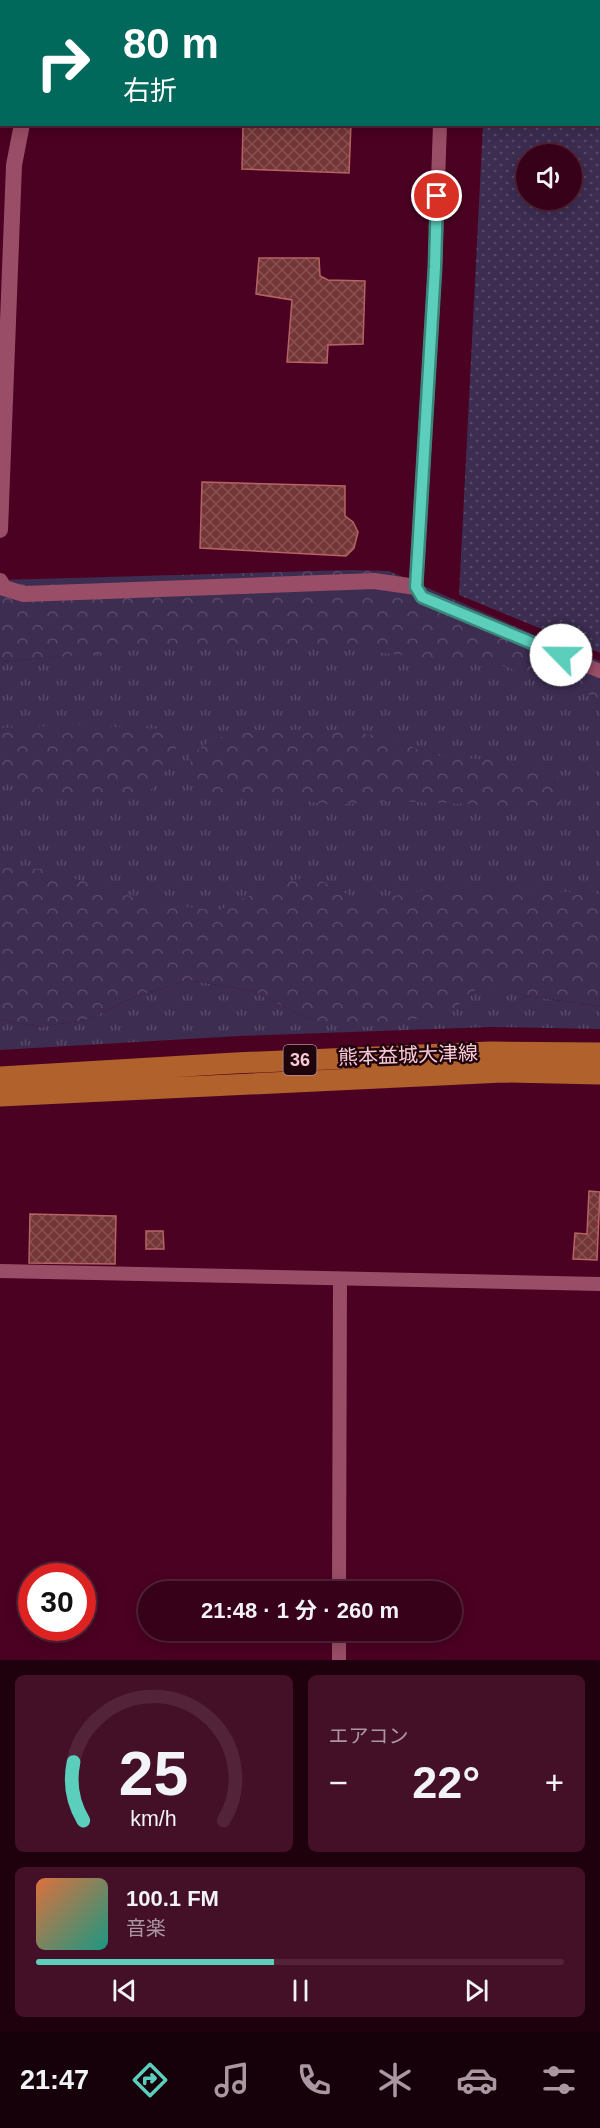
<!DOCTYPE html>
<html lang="ja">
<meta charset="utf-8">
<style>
body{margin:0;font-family:Arial,"Noto Sans JP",sans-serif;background:#431027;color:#f1f3f6;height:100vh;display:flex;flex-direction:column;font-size:22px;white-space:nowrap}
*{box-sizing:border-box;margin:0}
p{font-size:20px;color:#ab97a2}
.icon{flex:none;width:33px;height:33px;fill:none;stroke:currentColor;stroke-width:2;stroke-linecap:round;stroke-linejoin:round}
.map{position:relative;height:1660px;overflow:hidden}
.details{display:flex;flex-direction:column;gap:15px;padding:15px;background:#1f010e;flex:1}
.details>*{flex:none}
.guide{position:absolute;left:0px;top:0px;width:600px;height:126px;box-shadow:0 3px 15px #0003,0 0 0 2px #522339;background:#00695c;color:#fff;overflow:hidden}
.tools{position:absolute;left:516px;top:144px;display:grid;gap:12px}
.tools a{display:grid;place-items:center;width:66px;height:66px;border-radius:50%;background:#38011a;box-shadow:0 3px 15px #0003,0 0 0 2px #522339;font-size:30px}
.speed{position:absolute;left:18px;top:1563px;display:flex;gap:12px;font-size:30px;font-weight:700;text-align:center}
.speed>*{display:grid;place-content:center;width:78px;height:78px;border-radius:50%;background:#38011a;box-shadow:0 3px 15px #0003,0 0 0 2px #522339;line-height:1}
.speed .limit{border:9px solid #d22;background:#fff;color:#111}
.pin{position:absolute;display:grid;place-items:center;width:51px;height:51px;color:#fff;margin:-26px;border:3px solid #fff;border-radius:50%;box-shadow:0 2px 6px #0007}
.me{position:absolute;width:66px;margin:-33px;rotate:293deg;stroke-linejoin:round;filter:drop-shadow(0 0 4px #0008)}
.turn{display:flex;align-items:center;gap:21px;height:126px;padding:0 24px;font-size:27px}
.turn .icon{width:78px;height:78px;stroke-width:2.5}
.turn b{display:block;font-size:42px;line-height:51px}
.big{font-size:45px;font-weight:700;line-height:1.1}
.details .widget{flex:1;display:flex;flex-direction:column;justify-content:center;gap:9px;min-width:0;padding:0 21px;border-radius:9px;background:#431027}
.details .dial{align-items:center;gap:0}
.dial svg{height:156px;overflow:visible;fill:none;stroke:#522339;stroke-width:7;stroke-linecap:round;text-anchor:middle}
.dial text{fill:#f1f3f6;stroke:none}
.song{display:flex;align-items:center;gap:18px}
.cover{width:72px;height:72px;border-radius:9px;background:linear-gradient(135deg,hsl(20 70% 55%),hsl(170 70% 35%))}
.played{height:6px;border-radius:3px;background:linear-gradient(90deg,#5bcebc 45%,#522339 45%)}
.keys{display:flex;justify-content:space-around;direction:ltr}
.heat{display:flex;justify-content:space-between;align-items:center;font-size:33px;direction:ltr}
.details .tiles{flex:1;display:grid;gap:15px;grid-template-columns:1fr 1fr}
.widget:last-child{grid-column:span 2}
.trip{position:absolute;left:138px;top:1581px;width:324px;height:60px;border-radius:30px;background:#38011a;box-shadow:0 3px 15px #0003,0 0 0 2px #522339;font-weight:700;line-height:60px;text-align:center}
.tab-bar{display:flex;height:96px;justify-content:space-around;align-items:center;background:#16000a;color:#ab97a2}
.tab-bar .icon{width:42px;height:42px}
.tab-bar .current{color:#5bcebc}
.tab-bar b{font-size:27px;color:#f1f3f6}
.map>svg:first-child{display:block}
.grass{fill:url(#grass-tufts)}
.forest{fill:url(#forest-crowns)}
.park{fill:url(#park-dots);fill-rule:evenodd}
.building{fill:url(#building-cross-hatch);stroke:#b66463;stroke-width:1.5}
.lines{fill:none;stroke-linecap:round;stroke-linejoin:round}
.minor{stroke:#9a4d66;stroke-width:14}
.tertiary{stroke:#9a4d66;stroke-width:16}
.primary{stroke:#b1612b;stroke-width:21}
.route-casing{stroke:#3b867a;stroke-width:15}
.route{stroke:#5bcebc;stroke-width:10}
.labels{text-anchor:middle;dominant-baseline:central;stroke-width:5;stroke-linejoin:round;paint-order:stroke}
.shield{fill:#20040d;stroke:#b78f9a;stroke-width:1.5}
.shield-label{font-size:18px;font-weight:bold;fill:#f8cbd6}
.street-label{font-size:20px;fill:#f8cbd6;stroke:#20040d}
</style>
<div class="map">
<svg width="600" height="1660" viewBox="0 0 600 1660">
<defs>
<pattern id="grass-tufts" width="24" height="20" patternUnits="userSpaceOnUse" patternTransform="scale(1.5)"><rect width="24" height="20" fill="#3c2d51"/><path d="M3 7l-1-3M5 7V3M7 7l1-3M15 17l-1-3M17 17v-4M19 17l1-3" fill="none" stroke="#594a69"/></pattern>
<pattern id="forest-crowns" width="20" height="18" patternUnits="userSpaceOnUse" patternTransform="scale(1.5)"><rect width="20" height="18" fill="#3c2d51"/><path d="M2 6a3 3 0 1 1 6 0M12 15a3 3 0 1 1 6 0" fill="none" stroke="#594a69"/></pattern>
<pattern id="park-dots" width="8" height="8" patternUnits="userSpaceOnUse" patternTransform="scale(1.5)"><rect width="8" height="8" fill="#3c2d51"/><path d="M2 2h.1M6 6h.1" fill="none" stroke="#594a69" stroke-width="1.8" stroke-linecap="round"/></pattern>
<pattern id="building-cross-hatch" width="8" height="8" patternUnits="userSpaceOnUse" patternTransform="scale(1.5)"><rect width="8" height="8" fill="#733535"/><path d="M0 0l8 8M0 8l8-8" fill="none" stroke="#885152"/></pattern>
</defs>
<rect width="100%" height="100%" fill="#4b0122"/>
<path class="grass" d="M293,611L600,687V936L0,955V662L66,656Z
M188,980L253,991L310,1020L468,996L482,982L526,996L600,1006V1029L491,1027L239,1036L0,1050V1019L39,1027L86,1020L134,997Z"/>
<path class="forest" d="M350,570L389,571L535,635L600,661V699L500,665L295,644H209L0,662V580Z
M76,725L162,729L179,741L165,772L145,797L97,799L30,793L0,781V728Z
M257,730H338L394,738L428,755L501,761L557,776L565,793L558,811L540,814L468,804L391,801L331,805L286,798L213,796L194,785L190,756L212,739Z
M0,868L45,869L142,900L217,911L270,886L311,876L363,902L440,887L522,889L600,894V1006L526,996L483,983L448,1014L366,1027L310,1020L253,991L188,980L134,997L86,1020L39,1027L0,1019Z"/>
<path class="park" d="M490,0H600V653L459,595L483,125L598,124V2L490,1ZM526,154H572V200H526Z"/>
<path class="building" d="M243,124H351L349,173L242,169Z
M259,258H319L320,276L328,280L365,281L363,344L328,345L327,363L287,362L292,300L256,294Z
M202,482L345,486V516L353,522L358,532L354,548L346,556L200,548Z
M589,1191L600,1192L597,1260L573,1259L575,1233L587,1234Z
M30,1214L116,1216L115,1264L29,1263Z
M146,1231H163L164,1249H146Z"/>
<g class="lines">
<path class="minor" d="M440,124L435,267L416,587L422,597L600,671
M0,1271L600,1284
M339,1592L340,1279
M339,1660V1630"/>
<path class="tertiary" d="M247,0L280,2
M154,2L159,0
M444,2V0
M598,16H600
M0,530L14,165L22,124
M0,581L4,588L24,594L374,581L416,587"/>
<path class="primary" d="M0,1077L235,1063L490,1052L600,1053
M0,1096L503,1072L600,1074"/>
</g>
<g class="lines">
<defs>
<path id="route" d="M437,196L435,267L416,587L422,597L561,655"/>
</defs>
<use href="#route" class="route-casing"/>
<use href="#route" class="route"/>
</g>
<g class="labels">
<rect class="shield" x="283.5" y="1045" width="33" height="30" rx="4.5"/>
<g class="shield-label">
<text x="300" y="1060">36</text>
</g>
<g class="street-label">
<text transform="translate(408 1055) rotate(-2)">熊本益城大津線</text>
</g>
</g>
</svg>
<div class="tools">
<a><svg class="icon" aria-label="sound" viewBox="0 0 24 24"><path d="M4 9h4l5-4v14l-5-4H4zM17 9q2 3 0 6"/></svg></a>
</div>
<div class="speed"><div class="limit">30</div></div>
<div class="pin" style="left:437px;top:196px;background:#d93025"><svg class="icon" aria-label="arrive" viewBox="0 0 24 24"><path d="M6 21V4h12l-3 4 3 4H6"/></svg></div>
<svg class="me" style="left:561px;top:655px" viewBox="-20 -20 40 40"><circle r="19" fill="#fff"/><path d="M0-13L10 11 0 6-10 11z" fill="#5bcebc"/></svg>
<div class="trip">21:48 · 1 分 · 260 m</div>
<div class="guide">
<div class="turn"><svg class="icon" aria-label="right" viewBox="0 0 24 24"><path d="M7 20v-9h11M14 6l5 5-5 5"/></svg><div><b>80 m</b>右折</div></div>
</div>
</div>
<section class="details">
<div class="tiles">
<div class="widget dial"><svg viewBox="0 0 100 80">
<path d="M14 69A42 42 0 1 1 86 69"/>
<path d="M14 69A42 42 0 0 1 9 39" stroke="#5bcebc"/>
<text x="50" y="56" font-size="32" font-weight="700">25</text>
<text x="50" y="72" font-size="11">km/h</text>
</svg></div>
<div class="widget"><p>エアコン</p>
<div class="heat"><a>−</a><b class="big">22°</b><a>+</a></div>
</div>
<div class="widget">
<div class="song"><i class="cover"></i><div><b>100.1 FM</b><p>音楽</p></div></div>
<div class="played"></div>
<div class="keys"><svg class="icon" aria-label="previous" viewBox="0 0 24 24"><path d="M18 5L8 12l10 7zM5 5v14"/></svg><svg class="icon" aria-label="pause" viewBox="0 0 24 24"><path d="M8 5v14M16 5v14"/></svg><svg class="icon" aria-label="next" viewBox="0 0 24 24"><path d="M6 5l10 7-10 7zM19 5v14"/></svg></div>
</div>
</div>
</section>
<nav class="tab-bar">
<b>21:47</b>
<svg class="icon current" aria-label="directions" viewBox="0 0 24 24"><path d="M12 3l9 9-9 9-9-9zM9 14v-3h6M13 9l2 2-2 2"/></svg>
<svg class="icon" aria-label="music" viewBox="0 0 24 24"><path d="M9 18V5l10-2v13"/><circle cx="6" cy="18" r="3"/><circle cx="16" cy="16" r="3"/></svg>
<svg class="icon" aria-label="phone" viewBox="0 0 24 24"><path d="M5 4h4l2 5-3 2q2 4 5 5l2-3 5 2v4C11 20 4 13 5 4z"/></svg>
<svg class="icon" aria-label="climate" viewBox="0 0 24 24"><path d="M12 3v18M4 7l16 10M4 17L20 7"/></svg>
<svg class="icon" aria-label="car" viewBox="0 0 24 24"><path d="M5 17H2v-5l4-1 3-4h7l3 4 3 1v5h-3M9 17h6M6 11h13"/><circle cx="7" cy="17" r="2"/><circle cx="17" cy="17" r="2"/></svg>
<svg class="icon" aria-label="filters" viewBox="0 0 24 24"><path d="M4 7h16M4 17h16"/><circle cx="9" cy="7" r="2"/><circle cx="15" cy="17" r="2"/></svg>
</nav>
